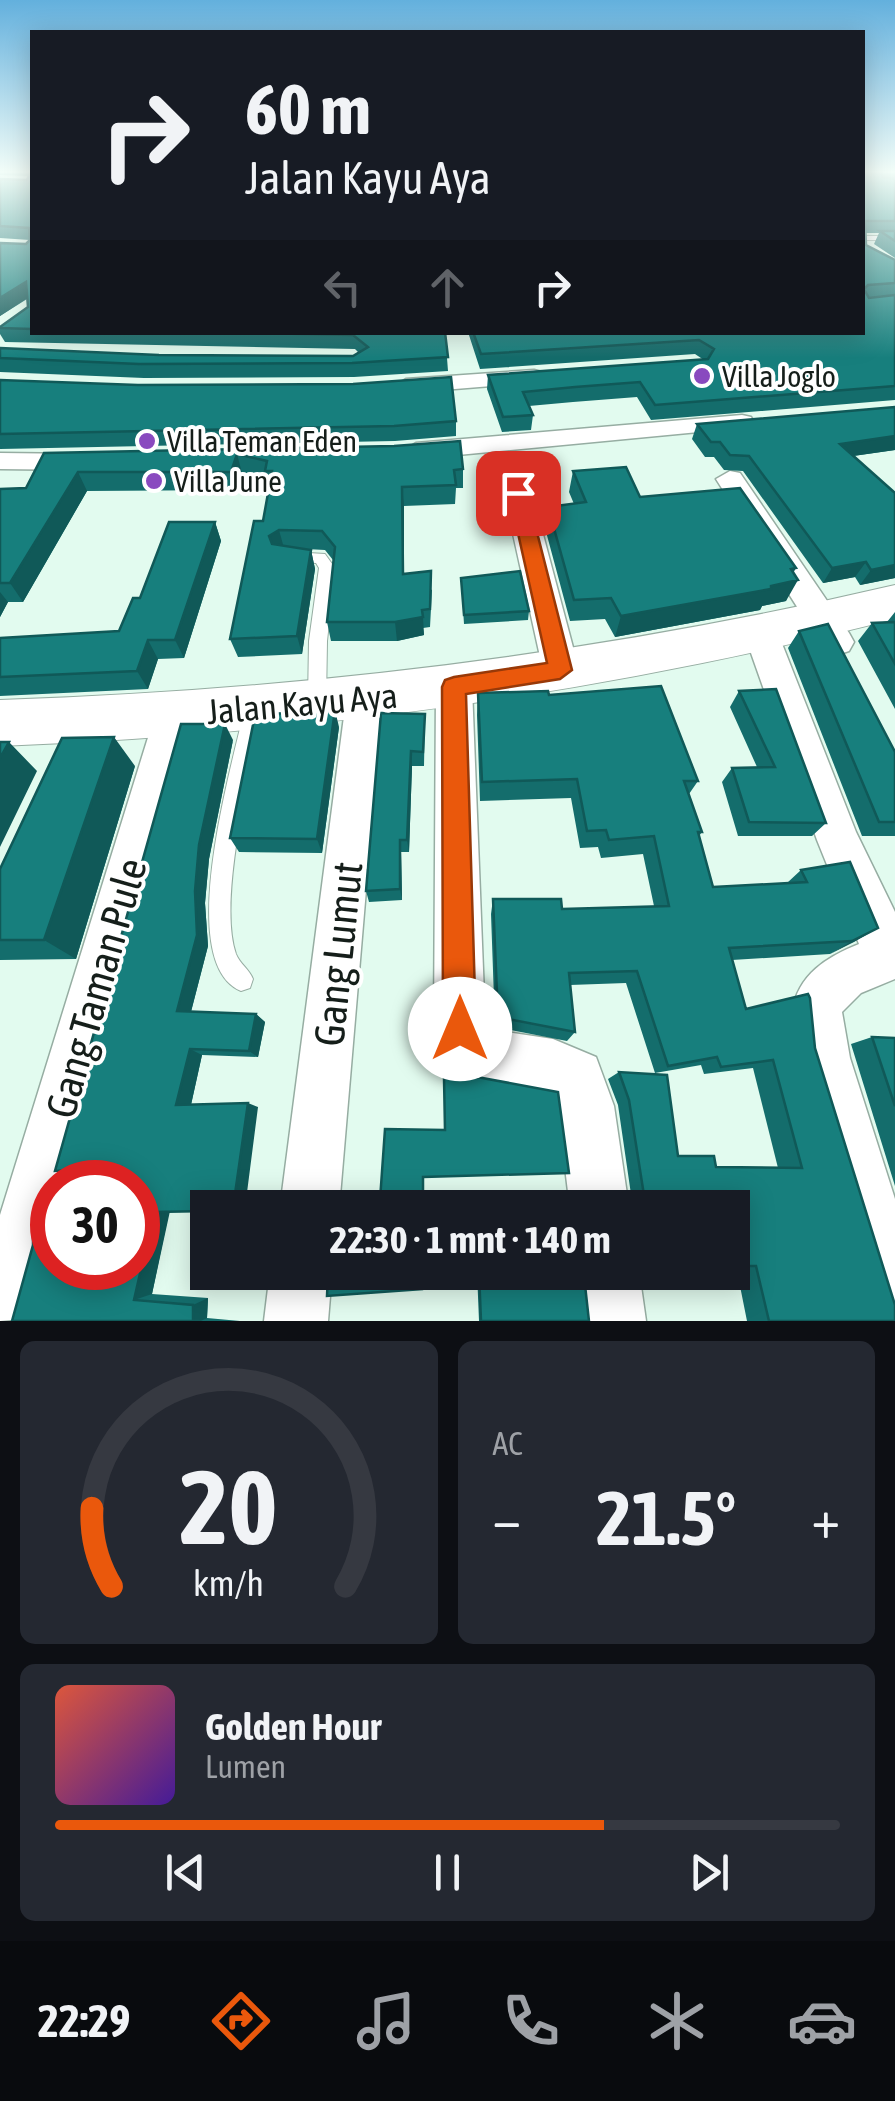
<!DOCTYPE html>
<html lang="id">
<meta charset="utf-8">
<style>
body{margin:0;font-family:"Asap Condensed",sans-serif;background:#242831;color:#f1f3f6;height:100vh;display:flex;flex-direction:column;font-size:38px;white-space:nowrap}
*{box-sizing:border-box;margin:0}
p{font-size:32px;color:#9ea1a6}
.icon{flex:none;width:55px;height:55px;fill:none;stroke:currentColor;stroke-width:2;stroke-linecap:round;stroke-linejoin:round}
.map{position:relative;height:1321px;overflow:hidden}
.details{display:flex;flex-direction:column;gap:20px;padding:20px;background:#0d0f14;flex:1}
.details>*{flex:none}
.hud{position:absolute;left:30px;top:30px;width:835px;height:305px;border-radius:0px;box-shadow:0 5px 25px #0003;background:#171b24;color:#f1f3f6;overflow:hidden}
.speed{position:absolute;left:30px;top:1160px;display:flex;gap:20px;font-size:50px;font-weight:700;text-align:center}
.speed>*{display:grid;place-content:center;width:130px;height:130px;border-radius:50%;background:#171b24;box-shadow:0 5px 25px #0003;line-height:1}
.speed .limit{border:15px solid #d22;background:#fff;color:#111}
.pin{position:absolute;display:grid;place-items:center;width:85px;height:85px;color:#fff;margin:-42px;border-radius:20px;box-shadow:0 5px 15px #0006}
.me{position:absolute;width:110px;margin:-55px;rotate:0deg;stroke-linejoin:round;filter:drop-shadow(0 0 8px #0008)}
.turn{display:flex;align-items:center;gap:35px;height:210px;padding:0 50px;font-size:45px}
.turn .icon{width:130px;height:130px;stroke-width:2.5}
.turn b{display:block;font-size:70px;line-height:85px}
.lanes{display:flex;align-items:center;height:95px;padding:0 50px;background:#0003;justify-content:center;gap:50px;direction:ltr}
.lanes .off{opacity:.35}
.big{font-size:75px;font-weight:700;line-height:1.1}
.details .widget{flex:1;display:flex;flex-direction:column;justify-content:center;gap:15px;min-width:0;padding:0 35px;border-radius:15px;background:#242831}
.details .dial{align-items:center;gap:0}
.dial svg{height:260px;overflow:visible;fill:none;stroke:#363941;stroke-width:7;stroke-linecap:round;text-anchor:middle}
.dial text{fill:#f1f3f6;stroke:none}
.song{display:flex;align-items:center;gap:30px}
.cover{width:120px;height:120px;border-radius:15px;background:linear-gradient(135deg,hsl(10 70% 55%),hsl(260 70% 35%))}
.played{height:10px;border-radius:5px;background:linear-gradient(90deg,#ea580c 70%,#363941 70%)}
.keys{display:flex;justify-content:space-around;direction:ltr}
.heat{display:flex;justify-content:space-between;align-items:center;font-size:55px;direction:ltr}
.details .tiles{flex:1;display:grid;gap:20px;grid-template-columns:1fr 1fr}
.widget:last-child{grid-column:span 2}
.trip{position:absolute;left:190px;top:1190px;width:560px;height:100px;border-radius:0px;background:#171b24;box-shadow:0 5px 25px #0003;font-weight:700;line-height:100px;text-align:center}
.dock{display:flex;height:160px;justify-content:space-around;align-items:center;background:#090b0e;color:#9ea1a6}
.dock .icon{width:70px;height:70px}
.dock .current{color:#ea580c}
.dock b{font-size:45px;color:#f1f3f6}
.map>svg:first-child{display:block}
.lines{fill:none;stroke-linecap:round;stroke-linejoin:round}
.service-casing{stroke:#96ada2;stroke-width:2}
.minor-casing{stroke:#96ada2;stroke-width:3}
.secondary-casing{stroke:#96ada2;stroke-width:2}
.service{fill:#fff;fill-rule:evenodd}
.minor{fill:#fff;fill-rule:evenodd}
.secondary{fill:#fff;fill-rule:evenodd}
.wall{fill:#146d6c}
.shaded-wall{fill:#105958}
.building{fill:#177f7d;stroke:#105958;stroke-width:2.5}
.route{fill:#ea580c;stroke:#983908;stroke-width:2.5}
.poi-dot{fill:#894abf;stroke:#fff;stroke-width:4}
.labels{text-anchor:middle;dominant-baseline:central;stroke-width:8;stroke-linejoin:round;paint-order:stroke}
.far-poi-label{font-size:30px;fill:#151e1a;stroke:#fff;text-anchor:start}
.street-label{font-size:35px;fill:#151e1a;stroke:#fff}
.near-street-label{font-size:42px;fill:#151e1a;stroke:#fff}
</style>
<div class="map">
<svg width="895" height="1321" viewBox="0 0 895 1321">
<rect width="100%" height="100%" fill="#e2fbef"/>
<g class="lines">
<defs>
<path id="service" d="M862,236H895V240H862Z
M292,552L325,554L335,568L327,641L326,701L324,706L317,709L310,706L308,701L309,641L319,568L316,563L287,561L284,557L287,553Z
M254,699L261,702L263,707C252,766 217,899 236,954C240,964 249,969 253,979L250,988L241,991C173,963 233,763 245,707L247,702Z"/>
<path id="minor" d="M534,370L542,372L545,377L542,382L406,393L395,386L406,379Z
M742,415L751,417L754,422L751,427L416,459L403,451L416,443Z
M0,453L84,454L97,462L84,470L0,469Z
M730,471L740,473L849,633L854,642L849,651L837,655L825,651L716,479Z
M518,485L532,493L579,670L574,680L561,684L548,680L543,670L504,493Z
M762,623L774,627L779,636L856,832L895,912V979L861,993L842,1012L850,1058L895,1199V1321L873,1312L864,1290C843,1220 821,1151 803,1080C798,1060 789,1033 792,1012C798,974 827,957 859,944L817,840L745,636L750,627Z
M454,672L467,677L472,687L485,1021L492,1030L553,1039L596,1057L614,1106L629,1208H570L556,1094C495,1072 465,1104 434,1029L436,687L441,677Z
M364,686L377,690L382,701L339,1208H280L346,701L351,690Z
M174,699L187,704L193,715L68,1182H52V1241L32,1318L0,1321V1215L155,715L161,704Z
M270,1272H332L328,1321H264Z
M577,1272H639L646,1321H582Z"/>
<path id="secondary" d="M895,585V619C598,694 306,734 0,746V700C303,690 599,654 895,585Z"/>
</defs>
<use href="#service" class="service-casing"/>
<use href="#minor" class="minor-casing"/>
<use href="#secondary" class="secondary-casing"/>
<use href="#service" class="service"/>
<use href="#minor" class="minor"/>
<use href="#secondary" class="secondary"/>
</g>
<path class="wall" d="M0,173H32V332H445L448,371L354,377L144,378L0,372V348L159,355L353,356L359,353L355,349L5,342L0,334V327L28,307L27,299L0,316V243L26,244L30,240L0,238V179L27,180L29,176L0,175Z
M862,173H895V178H888L895,179V258L874,244L879,233H865L866,245L895,260V400L651,420L637,397L573,402L529,406L533,415L531,430L502,432L487,389L488,375L704,360L695,354L480,369L468,332H862Z
M0,380L456,421V436L395,441L0,449Z
M895,407V450L853,456L895,493V578L860,585L855,577L823,583L743,471L724,470L714,457H705L692,439L697,424Z
M394,446L463,469V488H456L455,504L404,506V574L432,590L430,627L423,628L424,635L397,641H331L327,622L333,560L325,550L306,549L311,550L315,569L302,654L238,657L230,639L263,521L269,488L266,479L242,473L237,490L87,491L23,602H8L0,617V489L26,488L44,453Z
M573,471L640,497L794,573L786,601L762,606L760,610L615,637L605,619L570,621L545,528L548,507L574,504L569,492Z
M215,522L221,541L184,658L158,659L148,689L0,696V638L119,631L140,598Z
M461,578L529,611L528,620L464,624Z
M895,612V709L858,641L872,623L887,622Z
M799,631L895,752V836H862L788,648Z
M739,691L826,823L812,836H738L722,782L732,768L757,767L730,707Z
M478,693L549,695L698,781L689,794L702,832L699,836L713,887L787,883L801,870L878,928L830,954L732,960L746,1009L815,1048L895,1321H747L736,1266L732,1208H633L618,1105L608,1079L619,1072L678,1156L716,1167L778,1168L753,1068L704,1074L701,1065L655,1073L626,983L570,985L575,1032L567,1041L495,1027L491,914L493,899L562,909L654,906L643,854L601,858L598,847L580,848L571,798L480,801L477,715Z
M381,713L425,714L424,766H412L409,852H401L402,900L369,902L366,891Z
M339,727L322,853L239,852L230,838Z
M233,740L209,859L205,903L208,946L191,1012L256,1014L265,1022L258,1057L202,1055L191,1105L258,1107L169,1212L152,1294L208,1298L207,1318L240,1321H12L33,1245V1217L52,1215V1268H138L121,1169L76,1172L55,1171Z
M135,766L76,959L0,960V869Z
M872,1037L895,1038V1186L851,1044Z
M477,1272H611L584,1276L589,1321H479Z"/>
<path class="shaded-wall" d="M26,282L32,295L0,316V298Z
M895,436V450L832,459L840,444Z
M237,454L242,473L237,490L231,472Z
M78,472L87,491L23,602L10,583Z
M402,487L404,506V593L403,574Z
M215,522L221,541L184,658L175,640Z
M279,530L284,548L274,555L269,536Z
M311,550L315,569L302,654L297,636Z
M866,562L855,577L823,583L832,568Z
M895,565V578L860,585L871,570Z
M796,568L788,582L798,580L786,601L762,606L760,610L615,637L621,616L771,586L791,569Z
M0,592L8,602L0,617Z
M423,617L424,635L397,641L395,622Z
M148,640L158,659L148,689L137,671Z
M335,710L339,727L322,853L317,839Z
M225,724L233,740L209,859L205,903L208,946L189,1019L177,1011L195,891L199,845Z
M114,737L135,766L76,959L44,940Z
M9,742L37,771L0,847V758Z
M411,751L412,766L409,852L407,840Z
M400,840L401,852L402,900L400,889Z
M878,928L854,942L830,954L852,941Z
M256,1014L265,1022L258,1057L249,1051Z
M190,1049L202,1055L190,1109L176,1105Z
M248,1103L258,1107L245,1208H233Z
M170,1211L152,1294L134,1300L154,1212Z
M208,1298L207,1318L201,1321H193V1305Z"/>
<path class="building" d="M30,173H32V329L0,328V327L28,307L26,282L0,298V243L26,244L30,240L29,228L0,226V179L27,180Z
M862,173H881L883,177L895,179V221H865L866,245L895,260V283L868,285L864,289L869,298L895,295V386L655,405L640,382L575,387L523,392L533,415L503,417L488,375L708,359L714,349L699,340L481,354L473,332H862Z
M880,231H895V241Z
M212,332H445L448,357L352,363L139,364L0,358V348L159,355L353,356L368,347L353,335Z
M451,377L456,421L394,426L0,434V380L138,385L353,384Z
M895,407V436L840,444L895,493V565L871,570L866,562L832,568L749,456L730,455L720,442H711L697,424Z
M460,441L463,469L454,470L456,485L402,487L403,574L431,571L430,609L422,610L423,617L395,622H327L335,547L322,531L279,530L269,536L272,544L311,550L297,636L230,639L254,521H263L272,471H265L267,461L237,454L231,472H78L10,583H0V489L26,488L44,453L394,446Z
M626,467L640,497L740,488L796,568L791,569L798,580L771,586V589L621,616L611,598L574,600L548,507L586,502L573,471Z
M169,522H215L175,640H148L137,671L0,677V638L119,631L133,598H140Z
M520,571L529,611L464,615L461,578Z
M895,622V664L872,623Z
M828,624L895,752V822H879L799,631Z
M661,686L698,781H684L702,832H698L713,887L807,882L801,870L850,862L878,928L852,941L729,948L746,1009L808,994L810,998L815,1048L895,1305V1321H769L756,1266H732V1208H646L629,1100L619,1072L667,1075L678,1156H714L716,1167L802,1168L773,1060L721,1067L717,1057L668,1066L637,971L569,973L575,1032L498,1017L493,899H561L562,909L669,906L654,836L609,840L606,830L587,831L577,779L482,782L478,693L548,691L549,695Z
M776,689L826,823L749,822L732,768L775,767L739,691Z
M335,710L317,839L230,838L255,715Z
M381,713L425,714L423,752L411,751L407,840H400V889L366,891Z
M181,724H225L199,845L195,891L197,935L177,1011L256,1014L249,1051L190,1049L176,1105L248,1103L233,1208H208V1211L154,1212L134,1300L193,1305V1321H12L33,1245V1217L52,1219V1268H138V1182H117L121,1167L55,1171Z
M114,737L44,940H0V869L62,738Z
M0,742H9L0,758Z
M872,1037L895,1038V1106Z
M477,1077L558,1092L569,1173L423,1177V1208H336L337,1203L380,1200L385,1129L445,1130L444,1078Z
M311,1272H422V1289L327,1296L328,1275Z
M479,1272H611V1275L584,1276L589,1321H481Z"/>
<linearGradient id="sky" x2="0" y2="1"><stop stop-color="#63b0dd"/><stop offset="0.48" stop-color="#f2fdf8"/><stop offset="1" stop-color="#f2fdf8" stop-opacity="0"/></linearGradient>
<rect width="895" height="358" fill="url(#sky)"/>
<path class="route" d="M518,487L527,493L572,670L560,679L466,694L476,1029L471,1041L460,1046L448,1041L443,1029L442,687L445,680L454,677L547,663L509,493Z"/>
<g class="poi-dot">
<circle cx="702" cy="376" r="10"/>
<circle cx="147" cy="441" r="10"/>
<circle cx="154" cy="481" r="10"/>
</g>
<g class="labels">
<g class="far-poi-label">
<text x="722" y="376">Villa Joglo</text>
<text x="167" y="441">Villa Teman Eden</text>
<text x="174" y="481">Villa June</text>
</g>
<g class="street-label">
<text transform="translate(302 703) rotate(-5)">Jalan Kayu Aya</text>
</g>
<g class="near-street-label">
<text transform="translate(338 954) rotate(-84)">Gang Lumut</text>
<text transform="translate(96 988) rotate(-74)">Gang Taman Pule</text>
</g>
</g>
</svg>
<div class="speed"><div class="limit">30</div></div>
<div class="pin" style="left:518px;top:493px;background:#d93025"><svg class="icon" aria-label="arrive" viewBox="0 0 24 24"><path d="M6 21V4h12l-3 4 3 4H6"/></svg></div>
<svg class="me" style="left:460px;top:1029px" viewBox="-20 -20 40 40"><circle r="19" fill="#fff"/><path d="M0-13L10 11 0 6-10 11z" fill="#ea580c"/></svg>
<div class="trip">22:30 · 1 mnt · 140 m</div>
<div class="hud">
<div class="turn"><svg class="icon" aria-label="right" viewBox="0 0 24 24"><path d="M7 20v-9h11M14 6l5 5-5 5"/></svg><div><b>60 m</b>Jalan Kayu Aya</div></div>
<div class="lanes"><svg class="icon off" aria-label="left" viewBox="0 0 24 24"><path d="M17 20v-9H6M10 6l-5 5 5 5"/></svg><svg class="icon off" aria-label="ahead" viewBox="0 0 24 24"><path d="M12 20V5M6 11l6-6 6 6"/></svg><svg class="icon" aria-label="right" viewBox="0 0 24 24"><path d="M7 20v-9h11M14 6l5 5-5 5"/></svg></div>
</div>
</div>
<section class="details">
<div class="tiles">
<div class="widget dial"><svg viewBox="0 0 100 80">
<path d="M14 69A42 42 0 1 1 86 69"/>
<path d="M14 69A42 42 0 0 1 8 45" stroke="#ea580c"/>
<text x="50" y="56" font-size="32" font-weight="700">20</text>
<text x="50" y="72" font-size="11">km/h</text>
</svg></div>
<div class="widget"><p>AC</p>
<div class="heat"><a>−</a><b class="big">21.5°</b><a>+</a></div>
</div>
<div class="widget">
<div class="song"><i class="cover"></i><div><b>Golden Hour</b><p>Lumen</p></div></div>
<div class="played"></div>
<div class="keys"><svg class="icon" aria-label="previous" viewBox="0 0 24 24"><path d="M18 5L8 12l10 7zM5 5v14"/></svg><svg class="icon" aria-label="pause" viewBox="0 0 24 24"><path d="M8 5v14M16 5v14"/></svg><svg class="icon" aria-label="next" viewBox="0 0 24 24"><path d="M6 5l10 7-10 7zM19 5v14"/></svg></div>
</div>
</div>
</section>
<nav class="dock">
<b>22:29</b>
<svg class="icon current" aria-label="directions" viewBox="0 0 24 24"><path d="M12 3l9 9-9 9-9-9zM9 14v-3h6M13 9l2 2-2 2"/></svg>
<svg class="icon" aria-label="music" viewBox="0 0 24 24"><path d="M9 18V5l10-2v13"/><circle cx="6" cy="18" r="3"/><circle cx="16" cy="16" r="3"/></svg>
<svg class="icon" aria-label="phone" viewBox="0 0 24 24"><path d="M5 4h4l2 5-3 2q2 4 5 5l2-3 5 2v4C11 20 4 13 5 4z"/></svg>
<svg class="icon" aria-label="climate" viewBox="0 0 24 24"><path d="M12 3v18M4 7l16 10M4 17L20 7"/></svg>
<svg class="icon" aria-label="car" viewBox="0 0 24 24"><path d="M5 17H2v-5l4-1 3-4h7l3 4 3 1v5h-3M9 17h6M6 11h13"/><circle cx="7" cy="17" r="2"/><circle cx="17" cy="17" r="2"/></svg>
</nav>
